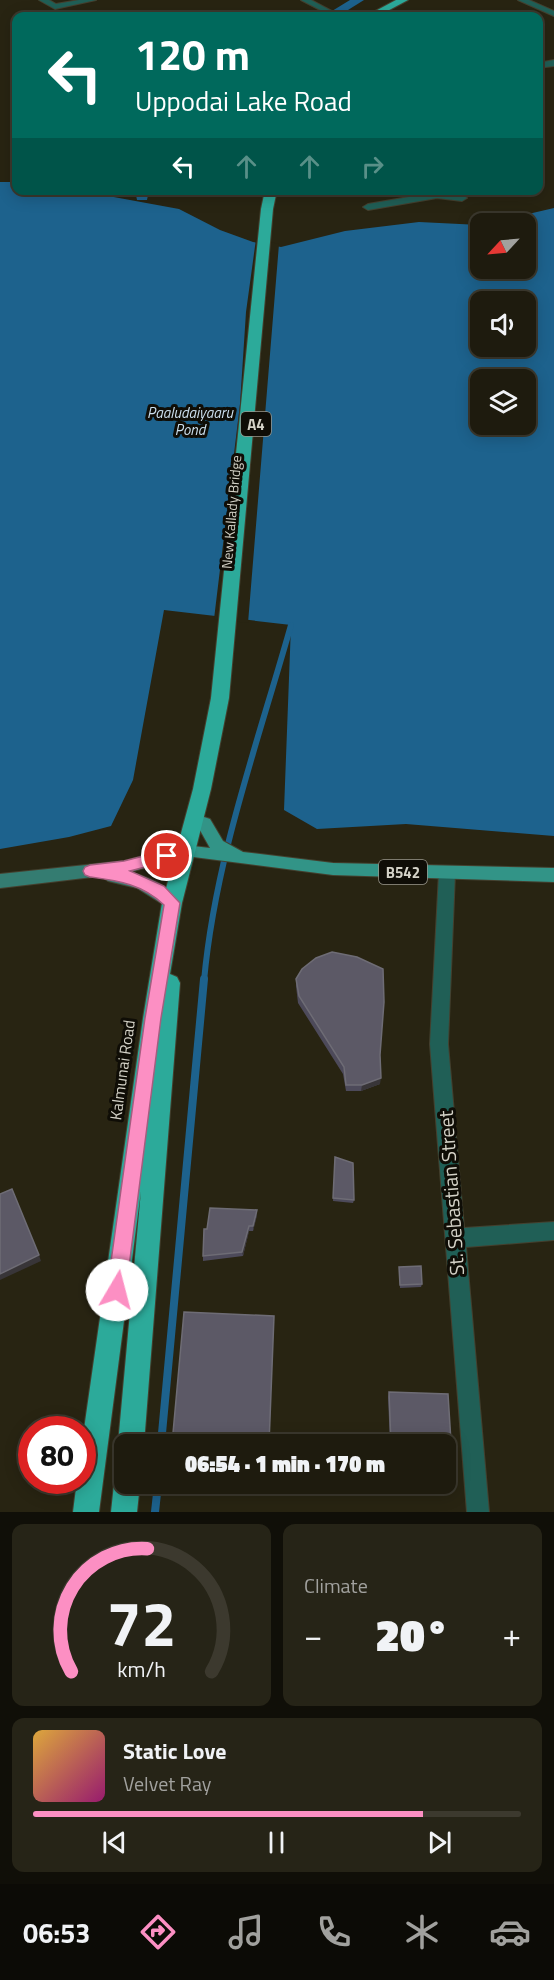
<!DOCTYPE html>
<meta charset="utf-8">
<style>
body{margin:0;font-family:"Titillium Web",sans-serif;background:#262417;color:#f1f3f6;height:100vh;display:flex;flex-direction:column;font-size:22px;white-space:nowrap}
*{box-sizing:border-box;margin:0}
p{font-size:20px;color:#a1a19e}
.icon{flex:none;width:33px;height:33px;fill:none;stroke:currentColor;stroke-width:2;stroke-linecap:round;stroke-linejoin:round}
.map{position:relative;height:1512px;overflow:hidden}
.details{display:flex;flex-direction:column;gap:12px;padding:12px;background:#100f08;flex:1}
.details>*{flex:none}
.top-card{position:absolute;left:12px;top:12px;width:531px;height:183px;border-radius:12px;box-shadow:0 3px 15px #0003,0 0 0 2px #3c392e;background:#00695c;color:#fff;overflow:hidden}
.needle{width:39px;rotate:244deg}
.fabs{position:absolute;left:470px;top:213px;display:grid;gap:12px}
.fabs a{display:grid;place-items:center;width:66px;height:66px;border-radius:12px;background:#1e1b0e;box-shadow:0 3px 15px #0003,0 0 0 2px #3c392e;font-size:30px}
.speed{position:absolute;left:18px;top:1416px;display:flex;gap:12px;font-size:30px;font-weight:700;text-align:center}
.speed>*{display:grid;place-content:center;width:78px;height:78px;border-radius:50%;background:#1e1b0e;box-shadow:0 3px 15px #0003,0 0 0 2px #3c392e;line-height:1}
.speed .limit{border:9px solid #d22;background:#fff;color:#111}
.pin{position:absolute;display:grid;place-items:center;width:51px;height:51px;color:#fff;margin:-26px;border:3px solid #fff;border-radius:50%;box-shadow:0 2px 6px #0007}
.me{position:absolute;width:66px;margin:-33px;rotate:8deg;stroke-linejoin:round;filter:drop-shadow(0 0 4px #0008)}
.turn{display:flex;align-items:center;gap:21px;height:126px;padding:0 24px;font-size:27px}
.turn .icon{width:78px;height:78px;stroke-width:2.5}
.turn b{display:block;font-size:42px;line-height:51px}
.lanes{display:flex;align-items:center;height:57px;padding:0 24px;background:#0003;justify-content:center;gap:30px;direction:ltr}
.lanes .off{opacity:.35}
.big{font-size:45px;font-weight:800;line-height:1.1}
.details .widget{flex:1;display:flex;flex-direction:column;justify-content:center;gap:9px;min-width:0;padding:0 21px;border-radius:12px;background:#262417}
.details .dial{align-items:center;gap:0}
.dial svg{height:156px;overflow:visible;fill:none;stroke:#3c392e;stroke-width:7;stroke-linecap:round;text-anchor:middle}
.dial text{fill:#f1f3f6;stroke:none}
.song{display:flex;align-items:center;gap:18px}
.cover{width:72px;height:72px;border-radius:9px;background:linear-gradient(135deg,hsl(40 70% 55%),hsl(320 70% 35%))}
.played{height:6px;border-radius:3px;background:linear-gradient(90deg,#fc8fc3 80%,#3c392e 80%)}
.keys{display:flex;justify-content:space-around;direction:ltr}
.heat{display:flex;justify-content:space-between;align-items:center;font-size:33px;direction:ltr}
.details .tiles{flex:1;display:grid;gap:12px;grid-template-columns:1fr 1fr}
.widget:last-child{grid-column:span 2}
.trip{position:absolute;left:114px;top:1434px;width:342px;height:60px;border-radius:12px;background:#1e1b0e;box-shadow:0 3px 15px #0003,0 0 0 2px #3c392e;font-weight:800;line-height:60px;text-align:center}
.tab-bar{display:flex;height:96px;justify-content:space-around;align-items:center;background:#0c0b06;color:#a1a19e}
.tab-bar .icon{width:42px;height:42px}
.tab-bar .selected{color:#fc8fc3}
.tab-bar b{font-size:27px;color:#f1f3f6}
.map>svg:first-child{display:block}
.water{fill:#1d628d;fill-rule:evenodd}
.pier{fill:#282412}
.lines{fill:none;stroke-linecap:round;stroke-linejoin:round}
.stream-far1{stroke:#1d628d;stroke-width:6}
.stream{stroke:#1d628d;stroke-width:8}
.canal{fill:#1d628d;fill-rule:evenodd}
.street-casing{stroke:#44402f;stroke-width:2}
.secondary-casing{stroke:#44402f;stroke-width:2}
.primary-casing{stroke:#44402f;stroke-width:2}
.highway-casing{stroke:#44402f;stroke-width:2}
.street{fill:#205f56;fill-rule:evenodd}
.secondary{fill:#347c71;fill-rule:evenodd}
.primary{fill:#329487;fill-rule:evenodd}
.highway{fill:#2caa9a;fill-rule:evenodd}
.wall{fill:#4d4a5a}
.shaded-wall{fill:#383538}
.building{fill:#5c5966;stroke:#6e6c75;stroke-width:1.5}
.route{fill:#fc8fc3;stroke:#a45d7f;stroke-width:1.5}
.labels{text-anchor:middle;dominant-baseline:central;stroke-width:6;stroke-linejoin:round;paint-order:stroke}
.far-street-label{font-size:14px;fill:#d4d2c7;stroke:#0f0d06}
.far-water-label{font-size:15px;font-style:italic;fill:#cbdfee;stroke:#0f0d06}
.shield{fill:#0f0d06;stroke:#99978d;stroke-width:1.5}
.shield-label{font-size:15px;font-weight:bold;fill:#d4d2c7}
.street-label{font-size:16px;fill:#d4d2c7;stroke:#0f0d06}
.near-street-label{font-size:20px;fill:#d4d2c7;stroke:#0f0d06}
</style>
<div class="map">
<svg width="554" height="1512" viewBox="0 0 554 1512">
<rect width="100%" height="100%" fill="#282412"/>
<path class="water" d="M0,182H16V190L81,191L179,209L220,230L253,242L281,247L345,231L419,222L480,225V268H525V224L490,223L554,208V836L406,824L317,829L284,810L291,625L164,610L133,780L111,826L69,837L0,849ZM480,302H525V346H480ZM480,380H525V424H480Z"/>
<path class="pier" d="M256,239L279,244L248,623L214,619L240,404L246,312Z"/>
<g class="lines">
<path class="stream-far1" d="M204,981C215,859 258,742 291,625"/>
<path class="stream" d="M161,1444L204,979
M155,1512L158,1484"/>
<path class="canal" d="M350,0H364L340,15H332V11Z
M135,190H149L147,200H137Z"/>
<defs>
<path id="street" d="M39,0H49L56,4L79,0H96L55,9Z
M301,0H311L341,16H332Z
M518,0H529L554,11V16Z
M554,60V66L538,68V63Z
M431,190H441V193L462,195L467,198L462,201L437,198L368,210L363,207L368,204L432,193Z
M447,866L453,868L455,873L448,1044L464,1228L554,1222V1240L466,1247L489,1512H467L430,1044L439,873L441,868Z"/>
<path id="secondary" d="M184,845L190,847L192,851L190,855L130,872C147,877 172,886 180,903L178,908L172,910L137,888L108,881L101,876L0,888V874L124,861Z"/>
<path id="primary" d="M204,817L210,819L223,841L243,852L333,863L554,868V882L333,875L178,855L176,851L178,847L184,845L210,848L196,823L198,819Z"/>
<path id="highway" d="M396,0H408L378,16H366Z
M265,190H277L273,209L229,698L211,789L182,903L170,974L177,977L180,983L144,1444H124V1454L118,1444L141,1191L99,1512H73L77,1480H82V1443L143,1018L162,903L193,789L211,698L261,209Z
M124,1472V1484H140L137,1512H111L114,1484L118,1475Z"/>
</defs>
<use href="#street" class="street-casing"/>
<use href="#secondary" class="secondary-casing"/>
<use href="#primary" class="primary-casing"/>
<use href="#highway" class="highway-casing"/>
<use href="#street" class="street"/>
<use href="#secondary" class="secondary"/>
<use href="#primary" class="primary"/>
<use href="#highway" class="highway"/>
</g>
<path class="wall" d="M296,979L380,1055V1084L361,1091H346L343,1074L298,1003L296,986Z
M335,1157L354,1200L353,1203L333,1201Z
M257,1215L253,1231H249L243,1256L203,1261V1256L207,1229Z
M399,1267L422,1284L421,1287L400,1288Z
M389,1392L448,1394L453,1474L452,1479L446,1478V1444H390L388,1397Z"/>
<path class="shaded-wall" d="M381,1078L380,1084L361,1091L362,1085Z
M257,1210V1215L253,1231V1226Z
M249,1226V1231L243,1256L242,1252Z
M39,1255L41,1261L0,1280V1274Z"/>
<path class="building" d="M332,952L357,957L383,969L384,1002L380,1055L381,1078L362,1085H346L344,1067L299,996L296,979L302,969L316,958Z
M335,1157L353,1163L354,1200L333,1198Z
M12,1189L39,1255L0,1274V1194Z
M210,1208L257,1210L253,1226H249L242,1252L203,1256L204,1229H207Z
M421,1266L422,1284L400,1285L399,1267Z
M184,1312L274,1316L269,1444H172Z
M389,1392L448,1394L453,1474H446V1444H391Z"/>
<path class="route" d="M167,850L172,851L174,856L172,860L130,871L164,886L180,903L161,1018L126,1290L123,1296L117,1299L110,1296L107,1290L145,1018L164,905C142,884 119,881 90,877L85,875L83,871L85,867L90,865L124,861Z"/>
<g class="labels">
<g class="far-street-label">
<text transform="translate(231 512) rotate(-85)">New Kallady Bridge</text>
</g>
<g class="far-water-label">
<text x="190" y="412">Paaludaiyaaru<tspan x="190" dy="17">Pond</tspan></text>
</g>
<g class="shield">
<rect x="241" y="412" width="30" height="24" rx="4.5"/>
<rect x="379" y="860" width="48" height="24" rx="4.5"/>
</g>
<g class="shield-label">
<text x="256" y="424">A4</text>
<text x="403" y="872">B542</text>
</g>
<g class="street-label">
<text transform="translate(122 1070) rotate(-82)">Kalmunai Road</text>
</g>
<g class="near-street-label">
<text transform="translate(451 1193) rotate(-94)">St. Sebastian Street</text>
</g>
</g>
</svg>
<div class="fabs">
<a><svg class="needle" viewBox="-14 -14 28 28"><path d="M0-13l5 13h-10z" fill="#e53935"/><path d="M0 13l5-13h-10z" fill="#a1a19e"/></svg></a>
<a><svg class="icon" aria-label="sound" viewBox="0 0 24 24"><path d="M4 9h4l5-4v14l-5-4H4zM17 9q2 3 0 6"/></svg></a>
<a><svg class="icon" aria-label="layers" viewBox="0 0 24 24"><path d="M12 4l9 5-9 5-9-5zM3 14l9 5 9-5"/></svg></a>
</div>
<div class="speed"><div class="limit">80</div></div>
<div class="pin" style="left:167px;top:856px;background:#d93025"><svg class="icon" aria-label="arrive" viewBox="0 0 24 24"><path d="M6 21V4h12l-3 4 3 4H6"/></svg></div>
<svg class="me" style="left:117px;top:1290px" viewBox="-20 -20 40 40"><circle r="19" fill="#fff"/><path d="M0-13L10 11 0 6-10 11z" fill="#fc8fc3"/></svg>
<div class="trip">06:54 · 1 min · 170 m</div>
<div class="top-card">
<div class="turn"><svg class="icon" aria-label="left" viewBox="0 0 24 24"><path d="M17 20v-9H6M10 6l-5 5 5 5"/></svg><div><b>120 m</b>Uppodai Lake Road</div></div>
<div class="lanes"><svg class="icon" aria-label="left" viewBox="0 0 24 24"><path d="M17 20v-9H6M10 6l-5 5 5 5"/></svg><svg class="icon off" aria-label="ahead" viewBox="0 0 24 24"><path d="M12 20V5M6 11l6-6 6 6"/></svg><svg class="icon off" aria-label="ahead" viewBox="0 0 24 24"><path d="M12 20V5M6 11l6-6 6 6"/></svg><svg class="icon off" aria-label="right" viewBox="0 0 24 24"><path d="M7 20v-9h11M14 6l5 5-5 5"/></svg></div>
</div>
</div>
<section class="details">
<div class="tiles">
<div class="widget dial"><svg viewBox="0 0 100 80">
<path d="M14 69A42 42 0 1 1 86 69"/>
<path d="M14 69A42 42 0 0 1 53 6" stroke="#fc8fc3"/>
<text x="50" y="56" font-size="32" font-weight="700">72</text>
<text x="50" y="72" font-size="11">km/h</text>
</svg></div>
<div class="widget"><p>Climate</p>
<div class="heat"><a>−</a><b class="big">20°</b><a>+</a></div>
</div>
<div class="widget">
<div class="song"><i class="cover"></i><div><b>Static Love</b><p>Velvet Ray</p></div></div>
<div class="played"></div>
<div class="keys"><svg class="icon" aria-label="previous" viewBox="0 0 24 24"><path d="M18 5L8 12l10 7zM5 5v14"/></svg><svg class="icon" aria-label="pause" viewBox="0 0 24 24"><path d="M8 5v14M16 5v14"/></svg><svg class="icon" aria-label="next" viewBox="0 0 24 24"><path d="M6 5l10 7-10 7zM19 5v14"/></svg></div>
</div>
</div>
</section>
<nav class="tab-bar">
<b>06:53</b>
<svg class="icon selected" aria-label="directions" viewBox="0 0 24 24"><path d="M12 3l9 9-9 9-9-9zM9 14v-3h6M13 9l2 2-2 2"/></svg>
<svg class="icon" aria-label="music" viewBox="0 0 24 24"><path d="M9 18V5l10-2v13"/><circle cx="6" cy="18" r="3"/><circle cx="16" cy="16" r="3"/></svg>
<svg class="icon" aria-label="phone" viewBox="0 0 24 24"><path d="M5 4h4l2 5-3 2q2 4 5 5l2-3 5 2v4C11 20 4 13 5 4z"/></svg>
<svg class="icon" aria-label="climate" viewBox="0 0 24 24"><path d="M12 3v18M4 7l16 10M4 17L20 7"/></svg>
<svg class="icon" aria-label="car" viewBox="0 0 24 24"><path d="M5 17H2v-5l4-1 3-4h7l3 4 3 1v5h-3M9 17h6M6 11h13"/><circle cx="7" cy="17" r="2"/><circle cx="17" cy="17" r="2"/></svg>
</nav>
